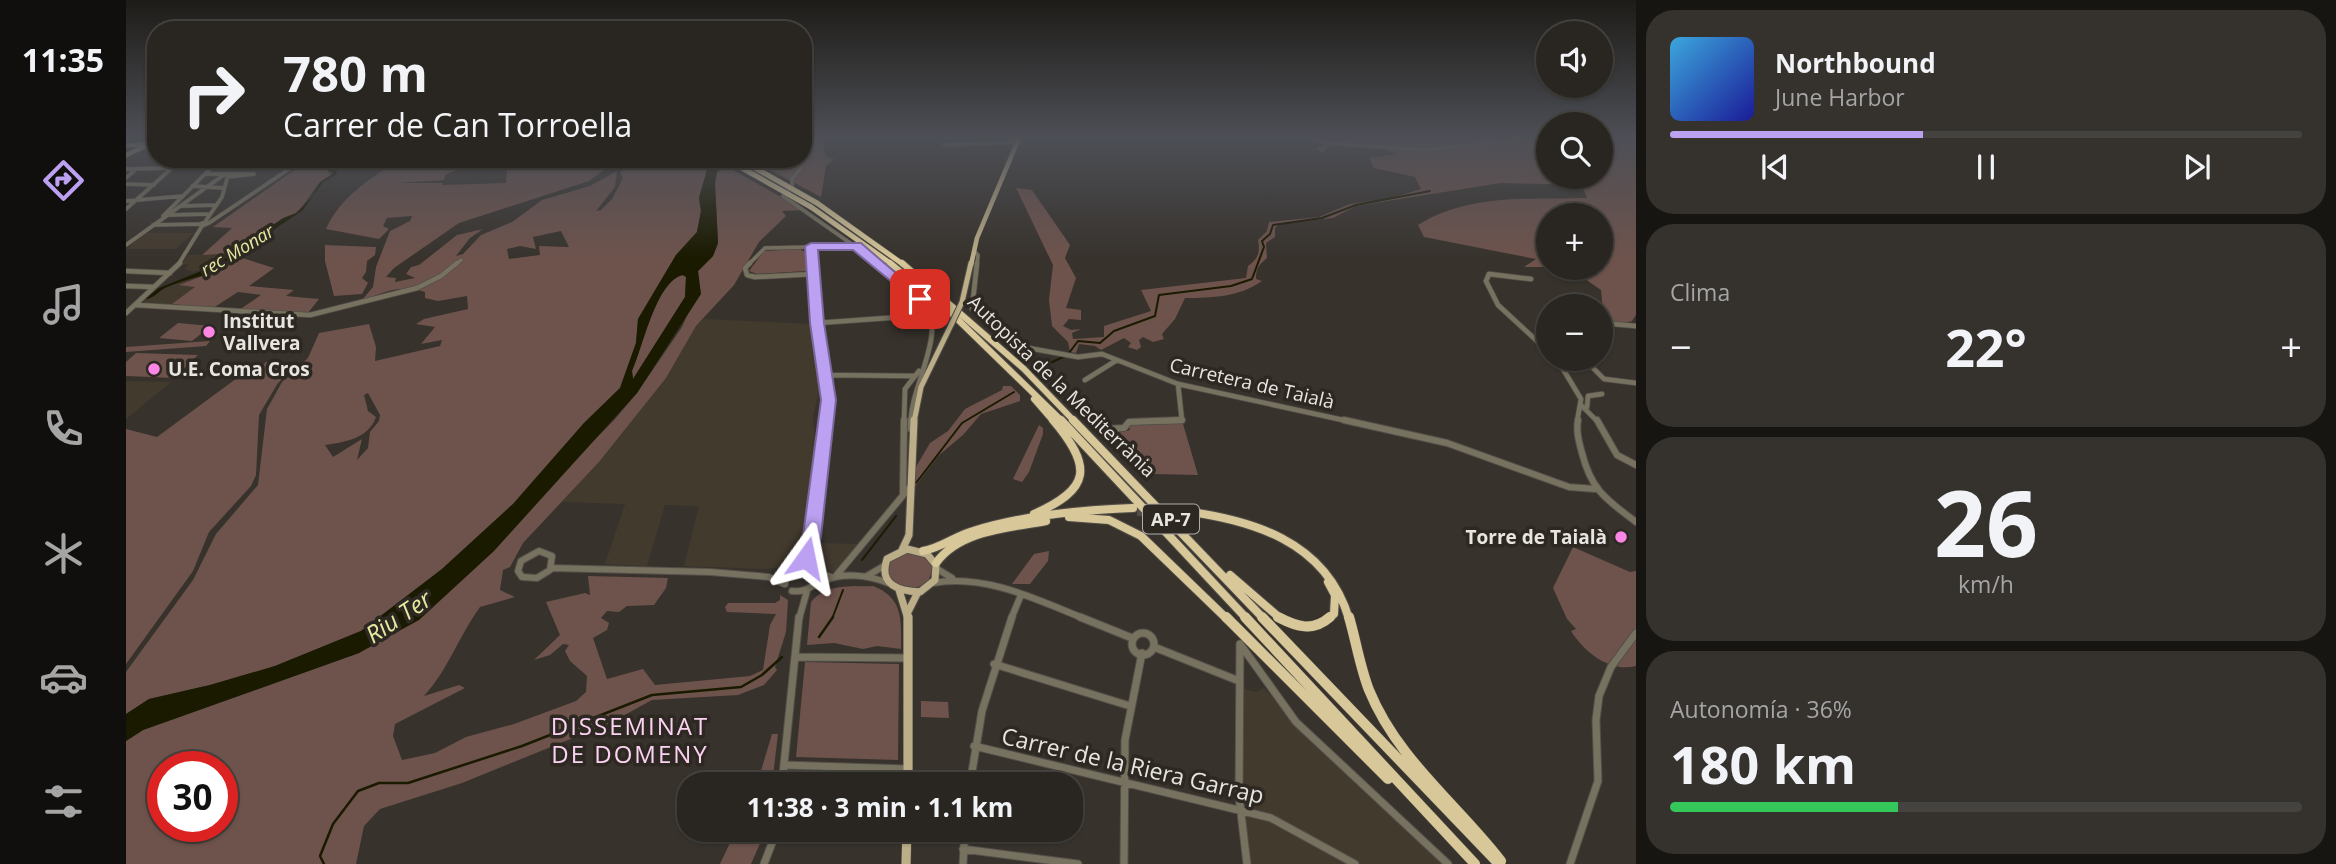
<!DOCTYPE html>
<html lang="es">
<meta charset="utf-8">
<style>
body{margin:0;font-family:"Open Sans",sans-serif;background:#35322e;color:#f1f3f6;height:100vh;display:flex;flex-direction:column;font-size:26px;white-space:nowrap}
*{box-sizing:border-box;margin:0}
p{font-size:23px;color:#a5a5a5}
.icon{flex:none;width:38px;height:38px;fill:none;stroke:currentColor;stroke-width:2;stroke-linecap:round;stroke-linejoin:round}
.map{position:relative;flex:1;overflow:hidden}
.side{display:flex;flex-direction:column;gap:10px;padding:10px;background:#171512;width:700px}
.side>*{flex:none}
.guide{position:absolute;left:21px;top:21px;width:665px;height:147px;border-radius:28px;box-shadow:0 2px 5px #0004,0 0 0 2px #45433f;background:#292621;color:#f1f3f6;overflow:hidden}
.fabs{position:absolute;left:1410px;top:21px;display:grid;gap:14px}
.fabs a{display:grid;place-items:center;width:77px;height:77px;border-radius:50%;background:#292621;box-shadow:0 2px 5px #0004,0 0 0 2px #45433f;font-size:35px}
.speed{position:absolute;left:21px;top:751px;display:flex;gap:14px;font-size:35px;font-weight:700;text-align:center}
.speed>*{display:grid;place-content:center;width:91px;height:91px;border-radius:50%;background:#292621;box-shadow:0 2px 5px #0004,0 0 0 2px #45433f;line-height:1}
.speed .limit{border:10px solid #d22;background:#fff;color:#111}
.pin{position:absolute;display:grid;place-items:center;width:60px;height:60px;color:#fff;margin:-30px;border-radius:14px;box-shadow:0 4px 10px #0006}
.me{position:absolute;width:77px;margin:-38px;rotate:12deg;stroke-linejoin:round;filter:drop-shadow(0 0 5px #0008)}
.turn{display:flex;align-items:center;gap:24px;height:147px;padding:0 21px;font-size:32px}
.turn .icon{width:91px;height:91px;stroke-width:2.5}
.turn b{display:block;font-size:49px;line-height:60px}
.big{font-size:52px;font-weight:700;line-height:1.1}
.side .widget{flex:1;display:flex;flex-direction:column;justify-content:center;gap:10px;min-width:0;padding:0 24px;border-radius:28px;background:#35322e}
.side .dial{align-items:center;gap:0}
.dial b{font-size:91px;line-height:1}
.song{display:flex;align-items:center;gap:21px}
.cover{width:84px;height:84px;border-radius:10px;background:linear-gradient(135deg,hsl(200 70% 55%),hsl(240 70% 35%))}
.played{height:7px;border-radius:4px;background:linear-gradient(90deg,#bca0f2 40%,#45433f 40%)}
.keys{display:flex;justify-content:space-around;direction:ltr}
.heat{display:flex;justify-content:space-between;align-items:center;font-size:38px;direction:ltr}
.charge{height:10px;border-radius:5px;background:linear-gradient(90deg,#34c759 36%,#45433f 0)}
.trip{position:absolute;left:551px;top:772px;width:406px;height:70px;border-radius:28px;background:#292621;box-shadow:0 2px 5px #0004,0 0 0 2px #45433f;font-weight:700;line-height:70px;text-align:center}
main{display:flex;flex:1;min-height:0}
.tab-bar{display:flex;flex-direction:column;width:126px;justify-content:space-around;align-items:center;background:#100f0d;color:#a5a5a5}
.tab-bar .icon{width:49px;height:49px}
.tab-bar .selected{color:#bca0f2}
.tab-bar b{font-size:32px;color:#f1f3f6}
.map>svg:first-child{display:block}
.built{fill:#433a2e}
.green{fill:#6e534c;fill-rule:evenodd}
.water{fill:#1a1a00;fill-rule:evenodd}
.lines{fill:none;stroke-linecap:round;stroke-linejoin:round}
.stream-far1{stroke:#1a1a00;stroke-width:2}
.stream{stroke:#1a1a00;stroke-width:2.5}
.highway-tunnel{stroke:#524d47;stroke-width:8;stroke-dasharray:8 3.5;stroke-linecap:butt}
.minor-far3-casing{stroke:#534f49;stroke-width:4.5}
.minor-far2-casing{stroke:#534f49;stroke-width:6}
.minor-far1-casing{stroke:#534f49;stroke-width:8}
.minor-casing{stroke:#534f49;stroke-width:9}
.major-far3-casing{stroke:#534f49;stroke-width:5}
.major-far2-casing{stroke:#534f49;stroke-width:7}
.major-far1-casing{stroke:#534f49;stroke-width:9}
.major-casing{stroke:#534f49;stroke-width:10}
.highway-far3-casing{stroke:#534f49;stroke-width:6}
.highway-far2-casing{stroke:#534f49;stroke-width:8}
.highway-far1-casing{stroke:#534f49;stroke-width:10}
.highway-casing{stroke:#534f49;stroke-width:11}
.minor-far3{stroke:#77715f;stroke-width:3.5}
.minor-far2{stroke:#77715f;stroke-width:4.5}
.minor-far1{stroke:#77715f;stroke-width:6}
.minor{stroke:#77715f;stroke-width:7}
.major-far3{stroke:#bcae88;stroke-width:4.5}
.major-far2{stroke:#bcae88;stroke-width:5}
.major-far1{stroke:#bcae88;stroke-width:7}
.major{stroke:#bcae88;stroke-width:9}
.highway-far3{stroke:#d7c799;stroke-width:5}
.highway-far2{stroke:#d7c799;stroke-width:6}
.highway-far1{stroke:#d7c799;stroke-width:8}
.highway{stroke:#d7c799;stroke-width:10}
.major-bridge-casing{stroke:#534f49;stroke-width:7;stroke-linecap:butt}
.highway-bridge-casing{stroke:#534f49;stroke-width:6;stroke-linecap:butt}
.major-bridge{stroke:#bcae88;stroke-width:5}
.highway-bridge{stroke:#d7c799;stroke-width:5}
.route{fill:#bca0f2;stroke:#7a689d;stroke-width:2}
.poi-dot{fill:#fb86e5;stroke:#2d2822;stroke-width:2.5}
.labels{text-anchor:middle;dominant-baseline:central;stroke-width:7;stroke-linejoin:round;paint-order:stroke}
.far-water-label{font-size:18px;font-style:italic;fill:#e5e89f;stroke:#2d2822}
.shield{fill:#2d2822;stroke:#b0aca8;stroke-width:2}
.shield-label{font-size:18px;font-weight:bold;fill:#e8e5e1}
.poi-label{font-size:19px;font-weight:bold;fill:#e8e5e1;stroke:#2d2822;text-anchor:start}
.street-label{font-size:19px;fill:#e8e5e1;stroke:#2d2822}
.near-street-label{font-size:23px;fill:#e8e5e1;stroke:#2d2822}
.near-water-label{font-size:24px;font-style:italic;fill:#e5e89f;stroke:#2d2822}
.near-neighbourhood-label{font-size:24px;letter-spacing:2px;fill:#fbd2f1;stroke:#2d2822}
</style>
<main>
<nav class="tab-bar">
<b>11:35</b>
<svg class="icon selected" aria-label="directions" viewBox="0 0 24 24"><path d="M12 3l9 9-9 9-9-9zM9 14v-3h6M13 9l2 2-2 2"/></svg>
<svg class="icon" aria-label="music" viewBox="0 0 24 24"><path d="M9 18V5l10-2v13"/><circle cx="6" cy="18" r="3"/><circle cx="16" cy="16" r="3"/></svg>
<svg class="icon" aria-label="phone" viewBox="0 0 24 24"><path d="M5 4h4l2 5-3 2q2 4 5 5l2-3 5 2v4C11 20 4 13 5 4z"/></svg>
<svg class="icon" aria-label="climate" viewBox="0 0 24 24"><path d="M12 3v18M4 7l16 10M4 17L20 7"/></svg>
<svg class="icon" aria-label="car" viewBox="0 0 24 24"><path d="M5 17H2v-5l4-1 3-4h7l3 4 3 1v5h-3M9 17h6M6 11h13"/><circle cx="7" cy="17" r="2"/><circle cx="17" cy="17" r="2"/></svg>
<svg class="icon" aria-label="filters" viewBox="0 0 24 24"><path d="M4 7h16M4 17h16"/><circle cx="9" cy="7" r="2"/><circle cx="15" cy="17" r="2"/></svg>
</nav>
<div class="map">
<svg width="1510" height="864" viewBox="0 0 1510 864">
<rect width="100%" height="100%" fill="#37322c"/>
<path class="built" d="M20,233H68L50,249H0Z
M108,253L88,266L67,272L59,269L62,264L55,265L62,255Z
M75,273L78,275L55,284L70,287L44,306L13,305L39,288Z
M578,319L686,324L695,385L687,416L690,450L674,552L652,568L641,569L558,566L573,506L539,505L521,566L479,564L499,504L436,502L473,462L540,378L570,326Z
M0,381L45,382L0,419Z
M690,543L735,544L713,570L707,572L693,569L688,563Z
M1138,688L1188,745L1317,864H1125L1115,796L1118,689L1130,692Z"/>
<path class="green" d="M677,138H708L697,143L700,157L708,159L700,166L695,197L623,159H677Z
M1423,138V177H1475V138H1510V315L1506,321C1472,332 1478,312 1475,290L1446,270L1426,268H1475V215H1423V267H1398L1410,259L1298,237L1292,225C1344,193 1403,200 1461,198L1456,186L1452,185L1375,183L1230,206L1207,218L1153,224L1149,228V237L1140,243L1141,258C1133,265 1130,268 1130,279L1136,281C1113,297 1087,298 1059,298L1049,319L1036,334L1038,339L1027,342L1017,337L1013,340L1015,347L1011,350L1002,347L1005,343L998,338L975,350L969,346L953,344L950,353L944,352L942,342L926,326L923,300L927,265L890,188L906,190L944,245L939,258L950,278L940,308L955,310V320L943,319L937,326L945,330L955,329L946,333L947,339L978,337V326L1025,311L1015,290L1120,278L1122,266C1133,258 1134,252 1132,240L1141,231L1143,222L1193,217L1224,204L1263,199L1295,189L1289,177L1248,168L1243,158L1270,154C1249,144 1213,136 1196,153L1190,148L1218,138Z
M184,159H205L201,170L206,176L192,184L173,211L108,253L76,255L106,228L87,227Z
M275,159H344L339,166L319,175L318,180L272,183H316V185L380,183L382,159H493L463,181L333,223L268,268L260,277L270,278L269,282L289,278L280,274L285,267L293,265L331,235L357,229L344,238L330,256L337,254L355,235L386,222L416,200L464,186L491,171L489,187L470,211L475,210L486,199L497,178L494,173C504,151 562,159 584,159L573,198L575,211L571,232L550,255L512,319L510,343L494,388L458,423L387,504L316,569L235,631L149,666L84,685L23,699L0,714V672L67,580L90,534L132,485L141,409L156,382L182,358L193,333L243,324L250,347L249,361L314,346L316,340L295,344L309,327L290,324L298,319L342,309L341,296L312,301L299,298V292C274,284 260,292 236,300L247,287L250,267L264,231L284,221L286,216L261,218L257,226L263,229L253,239L200,229C214,197 246,177 275,159ZM435,231L443,247L413,246L414,255L383,259L381,249L394,246L410,249L407,237ZM242,393L254,415L253,421L244,432L242,448L231,460L236,439L207,457L199,445C219,442 242,439 250,417L242,411L238,395Z
M600,163L608,166L607,170L678,210L656,211L660,216L633,242L608,285L570,326L540,378L473,462L397,543L384,567L377,570L374,590L389,597L354,607C333,636 322,670 298,696L333,685L339,688L269,724L267,736L276,760L309,753L340,737L388,724L450,701L460,692L461,676L444,661L439,651L443,645L437,644L424,655L408,660L434,635L420,602L459,593L464,595L462,576L542,578L540,588L528,605L501,606L493,612L481,611L475,618L483,623L481,630L467,638L481,679L517,669L529,685L624,676L637,670L644,625L650,614L601,612L599,607L602,603H649L654,600V595L662,600L660,632L649,667L651,670L638,685L612,695L526,700L484,723L336,783L254,809L238,826L230,864H0V741L17,730L233,653L446,463L489,419L511,393L556,327L573,287L572,271L587,256L592,243L589,183L591,172ZM37,766H96V826H37Z
M199,245L250,247L249,255L241,261L240,272L236,278L242,283L236,294L208,296L199,261Z
M674,249L681,253L683,268L679,271L631,274L623,271L638,251Z
M110,256L148,268L123,286L168,290L160,296L193,299L181,314L113,310L135,295L112,292L87,308L46,304L69,287L53,285L84,273Z
M556,275L560,277L559,297L507,379L506,371C517,347 530,282 556,275Z
M52,323L85,326L66,341L33,338Z
M84,341L80,346L0,352V347Z
M10,353L72,355L48,378L0,376V362Z
M140,362L157,364L152,370L164,372L152,383L133,415L130,475L125,486L83,532L67,571L0,664V429L31,437L126,367L134,368Z
M877,386H885L894,395V401L855,414L837,435L812,456L788,488L787,472L804,443L822,431L839,409L876,390Z
M1007,423L1057,424L1072,475L1027,474L988,434L1004,430L1003,426Z
M913,425L917,428V434L903,472L896,482L887,479Z
M1447,547L1504,572L1510,571V666C1484,673 1458,652 1445,631L1450,629L1441,619L1427,588Z
M783,551L798,555L807,568L802,582C788,592 770,589 762,573L765,560Z
M923,551L922,561L904,584H886L908,554Z
M747,586C778,598 775,620 775,649L751,646L737,649L708,643L681,645L685,602C700,583 725,587 747,586Z
M679,662L773,664L772,760L670,757Z
M795,701L822,702L823,718L795,717Z
M646,734H652L646,784H631Z
M610,830H640L625,864H594Z"/>
<path class="water" d="M205,159L212,164L210,175L197,182L177,210L84,273C70,278 54,281 39,288C31,292 28,299 19,299L33,288L88,266L157,218L170,213L186,197L194,182L208,173L200,169L207,162Z
M584,159H602L591,172L589,183L592,243L587,256L572,271L575,294L511,393L368,551L293,620L233,653L17,730L0,741V714L23,699L84,685L149,666L235,631L316,569L387,504L458,423L494,388L510,343L512,319L550,255L571,232L575,211L573,198ZM557,275L560,277L559,297L507,379L506,371C517,347 530,281 557,275Z"/>
<g class="lines">
<path class="stream-far1" d="M943,353L952,341L974,343L988,331L1029,316L1033,295L1105,286L1126,279L1138,247L1136,241L1144,234L1147,225L1196,218L1230,205L1304,191
M914,368L939,356
M790,483L836,423L888,392
M736,560L770,516
M706,619L717,590"/>
<path class="stream" d="M693,637L707,617
M198,864L194,856L207,824L232,791L253,783H282L396,746L526,695L615,687L636,675L656,657"/>
<path class="highway-tunnel" d="M1011,512L1055,514"/>
<defs>
<path id="minor-far3" d="M1186,138L1200,143L1297,150L1408,138
M818,145L892,142
M19,147L30,148
M41,161H54
M131,163L166,166
M88,166L106,168L135,159
M675,168L666,179V187L657,196L727,245
M0,169L47,168
M79,174H128L101,177
M0,178L10,169
M0,184L28,185
M66,186L98,188
M0,201L57,196
M56,206L91,205
M0,209L56,159
M43,215L84,214
M37,216L94,159
M79,222L96,197L102,175
M76,223H83L76,226Z
M83,223L178,159
M27,225L75,224
M0,245L99,174
M685,246L686,265
M848,251L852,255L851,265
M52,265L76,226
M329,265L335,260
M622,265L639,248L730,246L752,265"/>
<path id="minor-far2" d="M624,263L619,268L621,275L629,277L688,274
M686,263L691,323L703,399L700,422
M750,263C765,276 788,290 800,306C820,334 784,389 785,422
M851,263L846,309L886,345L952,357L976,354L1052,384L1226,422
M0,271L44,273
M1405,279L1363,274L1360,281L1372,305L1423,352
M0,286L28,287
M10,305L184,315L291,288L315,276L331,263
M0,313L54,263
M691,323L804,315
M1475,323L1510,326
M1431,359L1455,399L1451,422
M1458,359L1478,379L1510,383
M701,375L788,376
M959,380L991,360
M955,403L973,422
M1455,405L1472,422
M1461,407L1462,396L1476,394
M778,422L779,389L793,371
M1003,422L1056,421L1052,384"/>
<path id="minor-far1" d="M785,420V429
M971,420L979,429L998,428L1003,422L1056,420
M1218,420L1321,443L1443,487L1469,489
M1452,420C1450,432 1453,442 1456,453C1465,490 1481,500 1510,522
M1471,420L1491,455L1510,465
M777,495L778,420
M413,551L426,556L424,570L411,578L396,577L392,571L395,561Z
M668,567L680,558L684,547L700,420
M425,568L584,572L643,577L658,584
M811,569L826,578
M741,576L758,566
M709,577L784,487
M807,583C858,573 912,600 959,619
M659,584L660,572L672,566L705,577
M666,591C679,593 685,586 697,581C717,572 742,575 762,583
M673,619L681,591
M885,619L895,595"/>
<path id="minor" d="M954,617L1006,638
M1006 644a11 11 0 1 1 22 0a11 11 0 1 1-22 0Z
M1114,644L1170,722L1322,864
M1114,644L1113,796L1121,864
M1028,647L1113,681
M669,657L782,658
M868,664L1004,706
M848,746L1145,818L1229,864
M658,765L782,769
M656,784L673,617
M844,784L856,711L886,617
M837,849L952,864
M638,864L651,830
M837,864L839,830
M998,864L999,740L1016,653
M1444,864L1472,781L1470,720L1473,696L1485,667L1510,633"/>
<path id="major-far3" d="M0,145H10
M0,155L22,145L12,144
M845,265L851,238L893,138"/>
<path id="major-far2" d="M836,302L845,263
M788,422L795,387L826,323"/>
<path id="major-far1" d="M781,549L801,554L810,565L809,580L794,592C773,591 752,585 761,559Z
M776,550L783,535L788,420
M773,590L782,619
M782,612L792,592"/>
<path id="major" d="M782,617V784
M780,864L781,830"/>
<path id="highway-far3" d="M691,203L778,265
M685,207L767,265"/>
<path id="highway-far2" d="M764,263L824,312L937,422
M776,263L898,369L949,422
M908,399L928,422"/>
<path id="highway-far1" d="M935,420L1121,619
M947,420L1138,619
M1051,510C1124,519 1200,540 1223,619
M908,514C965,489 967,467 927,420
M943,517L983,520L1015,536L1101,619
M797,551C815,548 829,536 847,531C898,515 953,510 1007,508
M810,563C834,530 883,528 920,521
M1104,575L1155,619
M1202,582L1209,595L1208,614L1202,619"/>
<path id="highway" d="M1100,617L1262,779
M1119,617L1349,864
M1136,617L1373,864
M1152,617C1171,627 1187,632 1204,617
M1223,617C1230,641 1234,667 1243,690C1271,759 1331,804 1375,861"/>
</defs>
<use href="#minor-far3" class="minor-far3-casing"/>
<use href="#minor-far2" class="minor-far2-casing"/>
<use href="#minor-far1" class="minor-far1-casing"/>
<use href="#minor" class="minor-casing"/>
<use href="#major-far3" class="major-far3-casing"/>
<use href="#major-far2" class="major-far2-casing"/>
<use href="#major-far1" class="major-far1-casing"/>
<use href="#major" class="major-casing"/>
<use href="#highway-far3" class="highway-far3-casing"/>
<use href="#highway-far2" class="highway-far2-casing"/>
<use href="#highway-far1" class="highway-far1-casing"/>
<use href="#highway" class="highway-casing"/>
<use href="#minor-far3" class="minor-far3"/>
<use href="#minor-far2" class="minor-far2"/>
<use href="#minor-far1" class="minor-far1"/>
<use href="#minor" class="minor"/>
<use href="#major-far3" class="major-far3"/>
<use href="#major-far2" class="major-far2"/>
<use href="#major-far1" class="major-far1"/>
<use href="#major" class="major"/>
<use href="#highway-far3" class="highway-far3"/>
<use href="#highway-far2" class="highway-far2"/>
<use href="#highway-far1" class="highway-far1"/>
<use href="#highway" class="highway"/>
<defs>
<path id="major-bridge" d="M826,323L836,302"/>
<path id="highway-bridge" d="M600,159L685,207
M613,159L691,203"/>
</defs>
<use href="#major-bridge" class="major-bridge-casing"/>
<use href="#highway-bridge" class="highway-bridge-casing"/>
<use href="#major-bridge" class="major-bridge"/>
<use href="#highway-bridge" class="highway-bridge"/>
</g>
<linearGradient id="sky" x2="0" y2="1"><stop stop-color="#1e1c18"/><stop offset="0.53" stop-color="#4d4f56"/><stop offset="1" stop-color="#4d4f56" stop-opacity="0"/></linearGradient>
<rect width="1510" height="259" fill="url(#sky)"/>
<path class="route" d="M735,243L800,299L789,301L727,250H692L698,323L710,400L695,536L690,558L680,565L671,558L677,536L695,400L684,323L679,246L685,243Z"/>
<g class="poi-dot">
<circle cx="83" cy="332" r="7"/>
<circle cx="28" cy="369" r="7"/>
<circle cx="1495" cy="537" r="7"/>
</g>
<g class="labels">
<g class="far-water-label">
<text transform="translate(111 250) rotate(-31)">rec Monar</text>
</g>
<rect class="shield" x="1017" y="504.5" width="56" height="29" rx="5"/>
<g class="shield-label">
<text x="1045" y="519">AP-7</text>
</g>
<g class="poi-label">
<text x="97" y="321">Institut<tspan x="97" dy="22">Vallvera</tspan></text>
<text x="42" y="369">U.E. Coma Cros</text>
<text x="1481" y="537" text-anchor="end">Torre de Taialà</text>
</g>
<g class="street-label">
<text transform="translate(1126 383) rotate(13)">Carretera de Taialà</text>
<text transform="translate(936 386) rotate(44)">Autopista de la Mediterrània</text>
</g>
<g class="near-street-label">
<text transform="translate(1007 765) rotate(13)">Carrer de la Riera Garrap</text>
</g>
<g class="near-water-label">
<text transform="translate(272 616) rotate(-34)">Riu Ter</text>
</g>
<g class="near-neighbourhood-label">
<text x="504" y="725">DISSEMINAT<tspan x="504" dy="28">DE DOMENY</tspan></text>
</g>
</g>
</svg>
<div class="fabs">
<a><svg class="icon" aria-label="sound" viewBox="0 0 24 24"><path d="M4 9h4l5-4v14l-5-4H4zM17 9q2 3 0 6"/></svg></a>
<a><svg class="icon" aria-label="search" viewBox="0 0 24 24"><circle cx="10" cy="10" r="6"/><path d="M15 15l6 6"/></svg></a>
<a>+</a>
<a>−</a>
</div>
<div class="speed"><div class="limit">30</div></div>
<div class="pin" style="left:794px;top:299px;background:#d93025"><svg class="icon" aria-label="arrive" viewBox="0 0 24 24"><path d="M6 21V4h12l-3 4 3 4H6"/></svg></div>
<svg class="me" style="left:680px;top:558px" viewBox="-20 -20 40 40"><path d="M0-17L14 15 0 8-14 15z" fill="#bca0f2" stroke="#fff" stroke-width="4"/></svg>
<div class="trip">11:38 · 3 min · 1.1 km</div>
<div class="guide">
<div class="turn"><svg class="icon" aria-label="right" viewBox="0 0 24 24"><path d="M7 20v-9h11M14 6l5 5-5 5"/></svg><div><b>780 m</b>Carrer de Can Torroella</div></div>
</div>
</div>
<section class="side">
<div class="widget">
<div class="song"><i class="cover"></i><div><b>Northbound</b><p>June Harbor</p></div></div>
<div class="played"></div>
<div class="keys"><svg class="icon" aria-label="previous" viewBox="0 0 24 24"><path d="M18 5L8 12l10 7zM5 5v14"/></svg><svg class="icon" aria-label="pause" viewBox="0 0 24 24"><path d="M8 5v14M16 5v14"/></svg><svg class="icon" aria-label="next" viewBox="0 0 24 24"><path d="M6 5l10 7-10 7zM19 5v14"/></svg></div>
</div>
<div class="widget"><p>Clima</p>
<div class="heat"><a>−</a><b class="big">22°</b><a>+</a></div>
</div>
<div class="widget dial"><b>26</b><p>km/h</p></div>
<div class="widget"><p>Autonomía · 36%</p><b class="big">180 km</b><div class="charge"></div></div>
</section>
</main>
